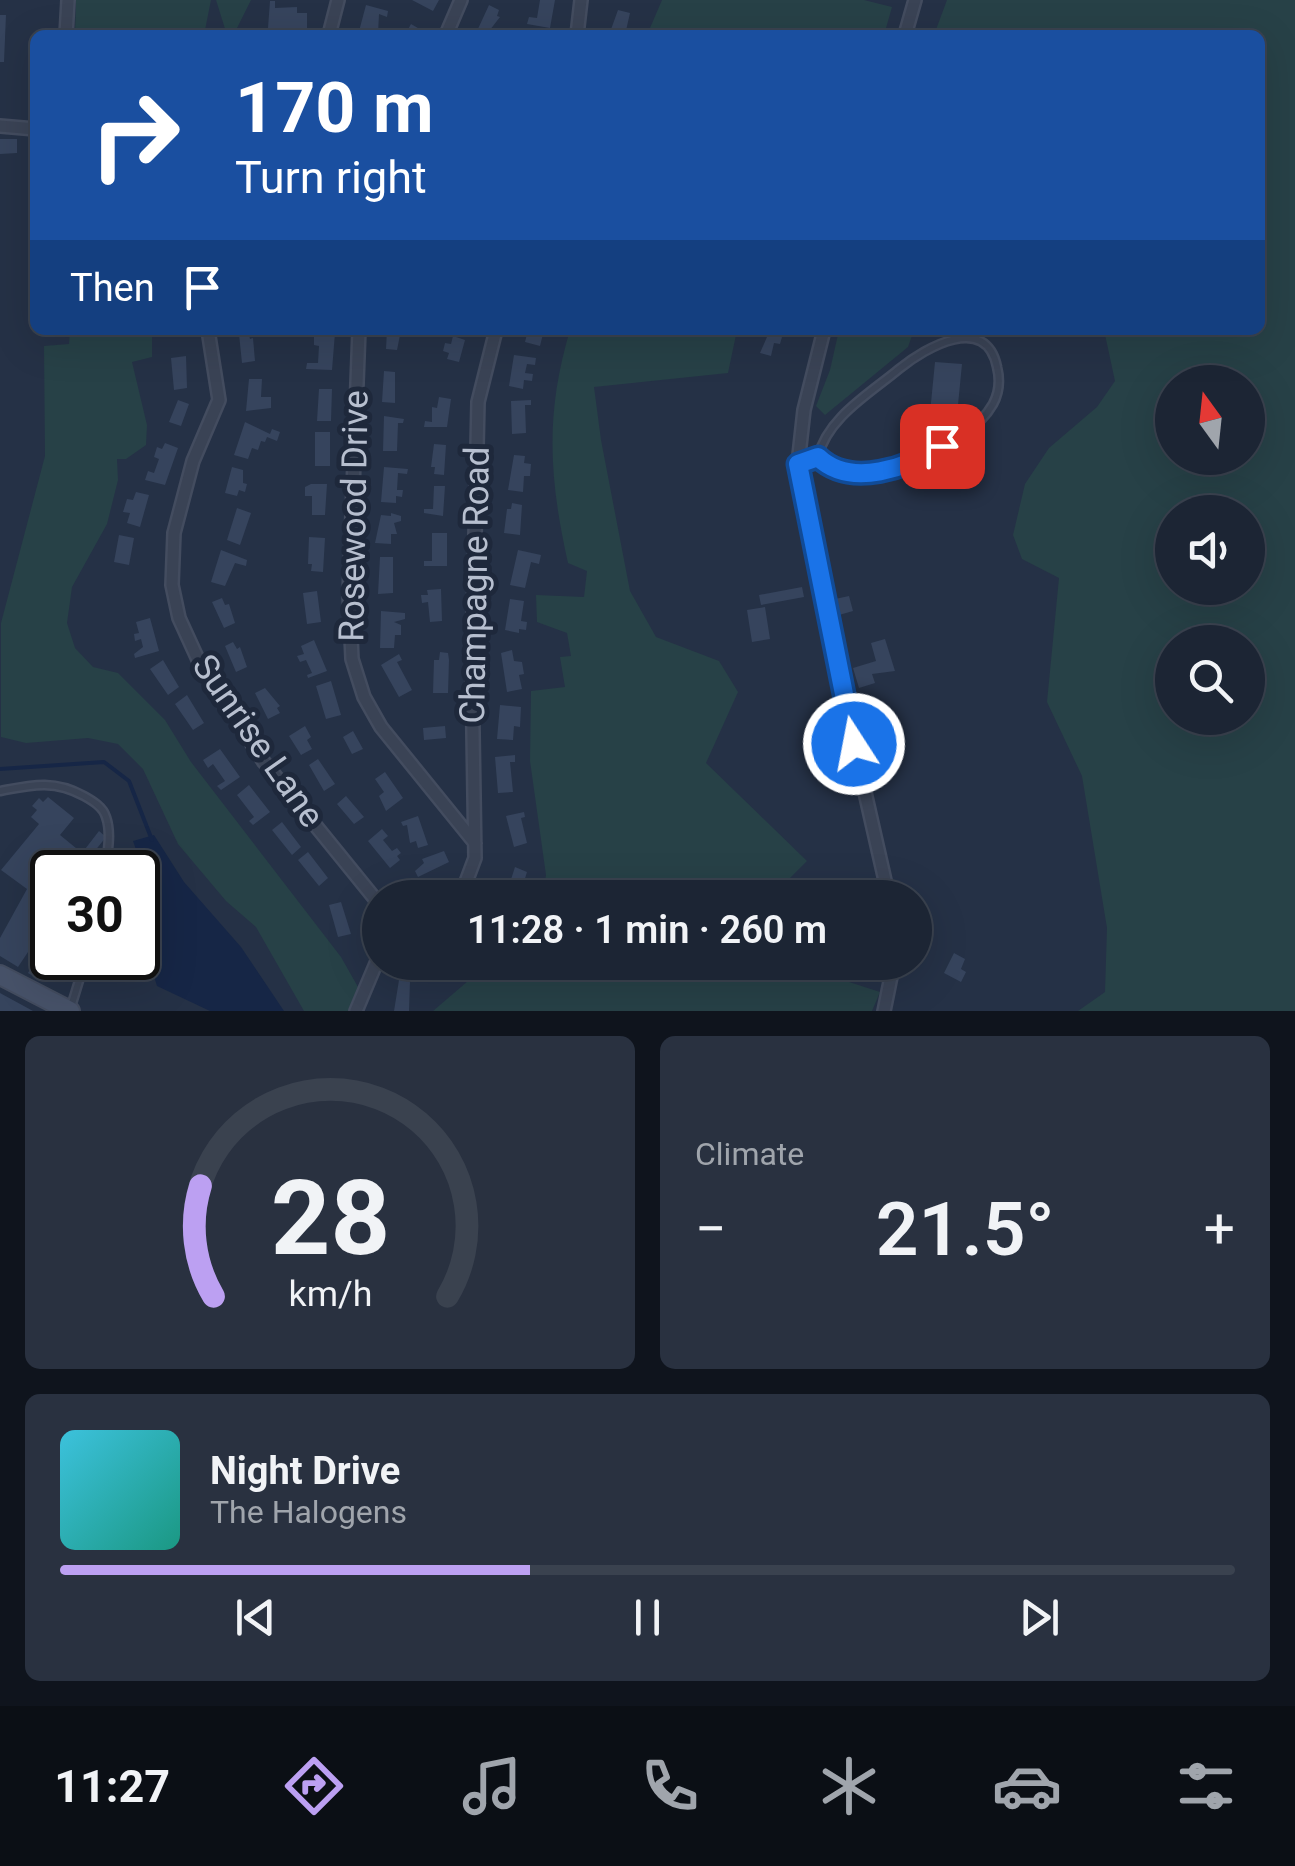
<!DOCTYPE html>
<meta charset="utf-8">
<style>
body{margin:0;font-family:Roboto,sans-serif;background:#293140;color:#f1f3f6;height:100vh;display:flex;flex-direction:column;font-size:38px;white-space:nowrap}
*{box-sizing:border-box;margin:0}
p{font-size:32px;color:#a0a5ac}
.icon{flex:none;width:55px;height:55px;fill:none;stroke:currentColor;stroke-width:2;stroke-linecap:round;stroke-linejoin:round}
.map{position:relative;height:1011px;overflow:hidden}
.details{display:flex;flex-direction:column;gap:25px;padding:25px;background:#0f141d;flex:1}
.details>*{flex:none}
.banner{position:absolute;left:30px;top:30px;width:1235px;height:305px;border-radius:15px;box-shadow:0 10px 40px #0002,0 0 0 2px #3a424f;background:#1a4fa0;color:#fff;overflow:hidden}
.needle{width:65px;rotate:345deg}
.buttons{position:absolute;left:1155px;top:365px;display:grid;gap:20px}
.buttons a{display:grid;place-items:center;width:110px;height:110px;border-radius:50%;background:#1c2534;box-shadow:0 10px 40px #0002,0 0 0 2px #3a424f;font-size:50px}
.speed{position:absolute;left:30px;top:850px;display:flex;gap:20px;font-size:50px;font-weight:700;text-align:center}
.speed>*{display:grid;place-content:center;width:130px;height:130px;border-radius:50%;background:#1c2534;box-shadow:0 10px 40px #0002,0 0 0 2px #3a424f;line-height:1}
.speed .limit{border:5px solid #111;border-radius:15px;background:#fff;color:#111}
.pin{position:absolute;display:grid;place-items:center;width:85px;height:85px;color:#fff;margin:-42px;border-radius:20px;box-shadow:0 5px 15px #0006}
.me{position:absolute;width:110px;margin:-55px;rotate:349deg;stroke-linejoin:round;filter:drop-shadow(0 0 8px #0008)}
.turn{display:flex;align-items:center;gap:35px;height:210px;padding:0 40px;font-size:45px}
.turn .icon{width:130px;height:130px;stroke-width:2.5}
.turn b{display:block;font-size:70px;line-height:85px}
.then{display:flex;align-items:center;height:95px;padding:0 40px;background:#0003;gap:20px;font-size:38px}
.big{font-size:75px;font-weight:600;line-height:1.1}
.details .tile{flex:1;display:flex;flex-direction:column;justify-content:center;gap:15px;min-width:0;padding:0 35px;border-radius:15px;background:#293140}
.details .dial{align-items:center;gap:0}
.dial svg{height:260px;overflow:visible;fill:none;stroke:#3a424f;stroke-width:7;stroke-linecap:round;text-anchor:middle}
.dial text{fill:#f1f3f6;stroke:none}
.song{display:flex;align-items:center;gap:30px}
.cover{width:120px;height:120px;border-radius:15px;background:linear-gradient(135deg,hsl(190 70% 55%),hsl(170 70% 35%))}
.played{height:10px;border-radius:5px;background:linear-gradient(90deg,#bca0f2 40%,#3a424f 40%)}
.keys{display:flex;justify-content:space-around;direction:ltr}
.heat{display:flex;justify-content:space-between;align-items:center;font-size:55px;direction:ltr}
.details .tiles{flex:1;display:grid;gap:25px;grid-template-columns:1fr 1fr}
.tile:last-child{grid-column:span 2}
.trip{position:absolute;left:362px;top:880px;width:570px;height:100px;border-radius:50px;background:#1c2534;box-shadow:0 10px 40px #0002,0 0 0 2px #3a424f;font-weight:600;line-height:100px;text-align:center}
.tab-bar{display:flex;height:160px;justify-content:space-around;align-items:center;background:#0b0f15;color:#a0a5ac}
.tab-bar .icon{width:70px;height:70px}
.tab-bar .active{color:#bca0f2}
.tab-bar b{font-size:45px;color:#f1f3f6}
.map>svg:first-child{display:block}
.green{fill:#274147;fill-rule:evenodd}
.water{fill:#162646}
.lines{fill:none;stroke-linecap:round;stroke-linejoin:round}
.stream{stroke:#162646;stroke-width:4}
.building{fill:#36445d}
.service-casing{stroke:#434c5f;stroke-width:11}
.minor-casing{stroke:#434c5f;stroke-width:16}
.secondary-casing{stroke:#434c5f;stroke-width:22}
.service{stroke:#3a4355;stroke-width:6}
.minor{stroke:#3a4355;stroke-width:11}
.secondary{stroke:#475269;stroke-width:18}
.route-casing{stroke:#114b97;stroke-width:25}
.route{stroke:#1a73e8;stroke-width:18}
.labels{text-anchor:middle;dominant-baseline:central;stroke-width:10;stroke-linejoin:round;paint-order:stroke}
.street-label{font-size:35px;fill:#b7bfcf;stroke:#1e283b}
</style>
<div class="map">
<svg width="1295" height="1011" viewBox="0 0 1295 1011">
<rect width="100%" height="100%" fill="#253146"/>
<path class="green" d="M76,0H211L204,35H75Z
M216,0H251L234,34L227,35Z
M662,0H864L892,7L884,35H647Z
M947,0H1295V1011H1078L1105,992L1107,928L1082,776L1047,702L1059,578L1022,559L1013,535L1025,484L1049,448L1097,407L1115,381L1104,330H1260V35H934ZM1172,382H1248V458H1172ZM1172,512H1248V588H1172ZM1248,642V718H1172V642Z
M70,330H152V357L132,362L147,425L146,445L126,459H117L118,480L107,524L72,587L67,623L75,648L93,667L118,673L165,720L191,762L341,957L358,987L348,1011H304L256,927L226,901L178,844L143,769L118,744L88,738L26,743L1,737V623L45,456L44,346L69,344Z
M570,330H737L728,373L594,387L601,440L630,591L656,637L719,661L738,692L706,763L807,861L777,891V897H543L546,875L530,761L531,691L565,687L560,657L571,656L567,633L537,622L536,595L584,597L587,571L568,563C549,478 545,414 570,330Z
M839,330H914L908,347L825,415L816,406L830,370Z
M524,962L806,963L815,971L880,992L872,1011H433L482,969L501,981Z"/>
<path class="water" d="M154,835L184,882L241,947L284,1011H210L157,986C142,939 151,888 133,841Z"/>
<g class="lines">
<path class="stream" d="M0,769L104,762L129,781L152,840"/>
</g>
<path class="building" d="M412,0H439L433,11Z
M540,0H555L550,28L527,24L529,17L537,18Z
M270,1H275V8L297,7V13H307V28H268Z
M366,5L388,11L387,17L379,14L378,34L358,35Z
M489,5L499,10L497,16L500,17L486,35L477,31Z
M618,10L630,13L625,35H609Z
M0,15H6L4,62H0Z
M411,24L423,31L421,35H405Z
M0,139H17V153L0,154Z
M387,330H401L397,350L386,349Z
M528,330H544L540,346L525,342Z
M770,330H784L780,344L774,343L771,356L760,353Z
M248,332L250,339L253,338L255,361L242,363L239,334Z
M321,332L335,333L332,370L306,369L307,363H318L319,346L314,345V335H320Z
M453,336L465,340L459,362L447,359L449,353L443,351L445,343L451,344Z
M514,355L536,358L535,365L527,364L525,373L533,374L532,381L524,380L523,389L509,386Z
M186,356L187,388L174,390L171,358Z
M935,362L962,364L957,415L930,413Z
M384,371L395,372V403L382,402Z
M249,379H262L261,397H271V408L246,411Z
M319,389H332L331,421H317Z
M439,397L451,399L447,427H424L425,421L432,422V407L437,408Z
M178,400L189,404L181,426L169,422Z
M531,400V405H525L526,433L512,434L511,401Z
M384,416L404,419L403,423H398L397,451H383Z
M245,422L270,434L272,429L280,432L277,441L267,437L265,442L261,441L258,450L252,448L248,459L234,455Z
M315,432H330V466H315Z
M165,443L178,448L165,485L145,480L148,471L154,473L159,459L154,457L157,447L162,449Z
M434,444L446,445L444,475L434,474L435,467H431Z
M514,455L525,456L524,463L531,464L530,476H524L523,492L508,490Z
M232,467L243,470V483L247,484L245,492L239,490L237,496L225,493Z
M384,467L408,469L407,474L398,473L397,490H403L402,497L396,496V503L381,502Z
M311,484H327L325,515H312V496H305V487Z
M434,486H445L443,516L424,513V509H433Z
M136,492L149,495L140,527L127,523L130,513L123,512L127,499L133,500Z
M512,503L522,505L520,535L504,533L507,509H511Z
M237,508L251,513L240,545L227,540Z
M391,513L401,516V521L394,523L397,534H391V544L375,543L381,515L391,516Z
M432,533H447V566H424V561H432Z
M119,535L134,538L129,565L114,562Z
M309,537L325,538L323,572L311,571L312,564H308Z
M221,550L247,560L246,566L235,563L225,586L211,582Z
M518,550L541,555L539,564L531,562L525,588L510,585Z
M380,557H393V593L378,594Z
M802,587L804,597L761,605L759,595Z
M441,589L442,621L430,622L428,602L422,603L421,595H428L427,590Z
M317,591L321,622L307,624L303,593Z
M849,596L853,611L839,615L835,599Z
M222,598L225,605L229,604L235,623L224,628L212,602Z
M510,599L524,601L521,621L527,622L526,630L519,629V633L505,630Z
M765,607L770,639L752,642L747,610Z
M381,611L405,613V619L394,622L401,625V635H395L394,648H380Z
M150,618L159,651L135,658L134,654L143,647L141,639L135,641L134,634L139,633L136,622Z
M885,639L895,671L872,674L875,683L859,688L853,668L876,661L871,643Z
M314,640L327,671L308,678L307,675L312,673L306,660L300,662L297,656L304,654L301,646Z
M233,642L237,649L240,647L247,667L236,672L225,646Z
M512,650L514,661L522,662L524,674L519,675L522,689L507,692L501,653Z
M440,652L448,653L449,660L448,693H433L434,660H439Z
M399,654L402,660L397,662L412,690L399,697L381,665Z
M163,660L179,687L168,695L150,669Z
M331,681L341,715L326,719L316,686Z
M265,688L280,706L277,708L280,713L268,719L255,693Z
M187,695L204,723L193,730L175,704Z
M500,705L521,707L520,727L514,726L513,740L497,739Z
M305,726L311,737L307,740L312,749L301,755L289,736Z
M445,726L446,738L424,740L423,728Z
M353,731L363,749L352,754L343,737Z
M220,749L240,777L221,790L217,786L225,781L213,764L208,768L203,760Z
M515,755V762H510L513,792L498,793L495,757Z
M318,759L335,784L324,791L309,765Z
M385,772L403,798L386,811L379,796L384,792L375,779Z
M249,785L270,812L253,825L249,821L254,817L237,795Z
M346,796L364,817L354,824L337,804Z
M48,797L74,818L60,835L82,853L99,831L106,837L78,872H52V907L48,913L52,916V924L41,943L43,945L41,950L38,948L34,955L28,952L18,967L0,956V938L27,889L1,870L39,824L31,817L37,810L32,806L39,798L43,802Z
M524,812L525,817L521,818L527,843L514,847L506,816Z
M418,816L428,845L418,848L416,841L410,843L407,825L403,826L401,822Z
M282,822L301,847L292,855L272,830Z
M382,829L388,836L383,840L392,851L397,848L401,853L397,856L400,860L390,868L368,841Z
M444,851L449,862L418,877L415,871L424,863L422,859Z
M308,852L328,878L319,886L298,860Z
M515,867L527,872L519,898H505Z
M341,902L351,934L338,937L329,905Z
M954,953L965,959L961,969L966,972L961,982L944,973Z
M34,962L47,970L42,981L28,973Z
M419,962H443L439,965L443,969L438,974L434,970L424,979L414,967Z
M399,980L410,981L409,1011H394Z
M0,993L33,1011H0Z"/>
<g class="lines">
<defs>
<path id="service" d="M799,463L818,457C860,496 968,449 993,404C999,393 1000,379 997,367C986,313 926,347 899,369C869,394 827,418 818,457
M0,791C31,785 54,779 84,796C93,801 103,807 106,817C112,834 107,855 105,872
M70,1010L86,958"/>
<path id="minor" d="M66,35L68,0
M329,35L338,0
M446,35L461,0
M577,35L581,0
M905,35L915,0
M0,126L35,129
M208,330L219,400L193,461L174,533L172,585L179,618L201,666L264,762L380,905
M359,330L349,594L352,659L364,697L381,727L475,843
M824,330L804,410L798,464L854,744L889,898
M451,898L466,882L475,858L472,671L478,402L496,330
M356,1011L380,954
M884,1011L894,962"/>
<path id="secondary" d="M0,975L70,1011"/>
</defs>
<use href="#service" class="service-casing"/>
<use href="#minor" class="minor-casing"/>
<use href="#secondary" class="secondary-casing"/>
<use href="#service" class="service"/>
<use href="#minor" class="minor"/>
<use href="#secondary" class="secondary"/>
</g>
<g class="lines">
<defs>
<path id="route" d="M854,744L798,464L818,457C851,489 909,467 942,446"/>
</defs>
<use href="#route" class="route-casing"/>
<use href="#route" class="route"/>
</g>
<g class="labels">
<g class="street-label">
<text transform="translate(354 516) rotate(-89)">Rosewood Drive</text>
<text transform="translate(475 585) rotate(-89)">Champagne Road</text>
<text transform="translate(258 741) rotate(55)">Sunrise Lane</text>
</g>
</g>
</svg>
<div class="buttons">
<a><svg class="needle" viewBox="-14 -14 28 28"><path d="M0-13l5 13h-10z" fill="#e53935"/><path d="M0 13l5-13h-10z" fill="#a0a5ac"/></svg></a>
<a><svg class="icon" aria-label="sound" viewBox="0 0 24 24"><path d="M4 9h4l5-4v14l-5-4H4zM17 9q2 3 0 6"/></svg></a>
<a><svg class="icon" aria-label="search" viewBox="0 0 24 24"><circle cx="10" cy="10" r="6"/><path d="M15 15l6 6"/></svg></a>
</div>
<div class="speed"><div class="limit">30</div></div>
<div class="pin" style="left:942px;top:446px;background:#d93025"><svg class="icon" aria-label="arrive" viewBox="0 0 24 24"><path d="M6 21V4h12l-3 4 3 4H6"/></svg></div>
<svg class="me" style="left:854px;top:744px" viewBox="-20 -20 40 40"><circle r="17" fill="#1a73e8" stroke="#fff" stroke-width="3"/><path d="M0-11L8 9 0 5-8 9z" fill="#fff"/></svg>
<div class="trip">11:28 · 1 min · 260 m</div>
<div class="banner">
<div class="turn"><svg class="icon" aria-label="right" viewBox="0 0 24 24"><path d="M7 20v-9h11M14 6l5 5-5 5"/></svg><div><b>170 m</b>Turn right</div></div>
<div class="then">Then<svg class="icon" aria-label="arrive" viewBox="0 0 24 24"><path d="M6 21V4h12l-3 4 3 4H6"/></svg></div>
</div>
</div>
<section class="details">
<div class="tiles">
<div class="tile dial"><svg viewBox="0 0 100 80">
<path d="M14 69A42 42 0 1 1 86 69"/>
<path d="M14 69A42 42 0 0 1 10 35" stroke="#bca0f2"/>
<text x="50" y="56" font-size="32" font-weight="700">28</text>
<text x="50" y="72" font-size="11">km/h</text>
</svg></div>
<div class="tile"><p>Climate</p>
<div class="heat"><a>−</a><b class="big">21.5°</b><a>+</a></div>
</div>
<div class="tile">
<div class="song"><i class="cover"></i><div><b>Night Drive</b><p>The Halogens</p></div></div>
<div class="played"></div>
<div class="keys"><svg class="icon" aria-label="previous" viewBox="0 0 24 24"><path d="M18 5L8 12l10 7zM5 5v14"/></svg><svg class="icon" aria-label="pause" viewBox="0 0 24 24"><path d="M8 5v14M16 5v14"/></svg><svg class="icon" aria-label="next" viewBox="0 0 24 24"><path d="M6 5l10 7-10 7zM19 5v14"/></svg></div>
</div>
</div>
</section>
<nav class="tab-bar">
<b>11:27</b>
<svg class="icon active" aria-label="directions" viewBox="0 0 24 24"><path d="M12 3l9 9-9 9-9-9zM9 14v-3h6M13 9l2 2-2 2"/></svg>
<svg class="icon" aria-label="music" viewBox="0 0 24 24"><path d="M9 18V5l10-2v13"/><circle cx="6" cy="18" r="3"/><circle cx="16" cy="16" r="3"/></svg>
<svg class="icon" aria-label="phone" viewBox="0 0 24 24"><path d="M5 4h4l2 5-3 2q2 4 5 5l2-3 5 2v4C11 20 4 13 5 4z"/></svg>
<svg class="icon" aria-label="climate" viewBox="0 0 24 24"><path d="M12 3v18M4 7l16 10M4 17L20 7"/></svg>
<svg class="icon" aria-label="car" viewBox="0 0 24 24"><path d="M5 17H2v-5l4-1 3-4h7l3 4 3 1v5h-3M9 17h6M6 11h13"/><circle cx="7" cy="17" r="2"/><circle cx="17" cy="17" r="2"/></svg>
<svg class="icon" aria-label="filters" viewBox="0 0 24 24"><path d="M4 7h16M4 17h16"/><circle cx="9" cy="7" r="2"/><circle cx="15" cy="17" r="2"/></svg>
</nav>
